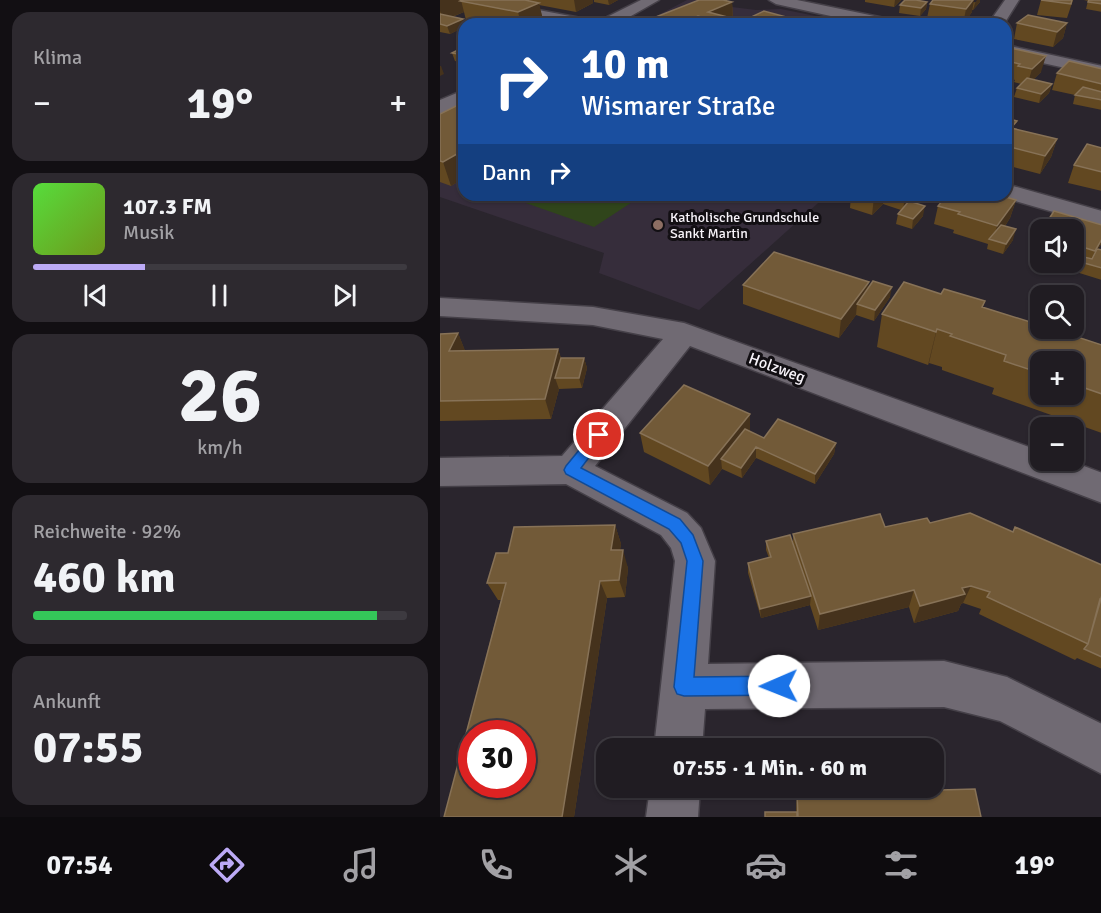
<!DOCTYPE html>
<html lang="de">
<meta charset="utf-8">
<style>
body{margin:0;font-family:Signika,sans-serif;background:#2d292f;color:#f1f3f6;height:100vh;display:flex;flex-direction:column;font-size:22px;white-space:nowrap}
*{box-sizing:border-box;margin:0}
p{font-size:20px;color:#a2a1a5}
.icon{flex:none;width:33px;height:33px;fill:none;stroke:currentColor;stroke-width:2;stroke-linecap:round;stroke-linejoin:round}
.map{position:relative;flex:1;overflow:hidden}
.side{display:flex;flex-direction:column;gap:12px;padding:12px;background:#120f13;width:440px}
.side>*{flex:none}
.hud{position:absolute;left:18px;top:18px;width:554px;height:183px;border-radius:18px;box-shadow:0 2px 4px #0004,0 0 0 2px #3d3a40;background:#1a4fa0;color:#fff;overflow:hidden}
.fabs{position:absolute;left:590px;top:219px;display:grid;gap:12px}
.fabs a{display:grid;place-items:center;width:54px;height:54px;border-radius:12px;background:#201c22;box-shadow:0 2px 4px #0004,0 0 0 2px #3d3a40;font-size:30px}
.speed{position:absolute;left:18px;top:720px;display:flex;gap:12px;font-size:30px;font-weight:700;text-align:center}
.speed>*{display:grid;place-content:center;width:78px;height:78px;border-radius:50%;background:#201c22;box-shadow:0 2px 4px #0004,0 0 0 2px #3d3a40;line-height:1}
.speed .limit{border:9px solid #d22;background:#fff;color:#111}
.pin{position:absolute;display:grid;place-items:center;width:51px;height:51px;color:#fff;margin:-26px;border:3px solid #fff;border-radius:50%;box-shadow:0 2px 6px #0007}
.me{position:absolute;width:66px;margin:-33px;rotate:269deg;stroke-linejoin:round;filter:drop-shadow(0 0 4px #0008)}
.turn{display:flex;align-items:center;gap:21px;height:126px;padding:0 24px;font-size:27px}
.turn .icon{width:78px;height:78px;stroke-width:2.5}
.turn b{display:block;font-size:42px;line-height:51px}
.then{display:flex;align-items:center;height:57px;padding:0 24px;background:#0003;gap:12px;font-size:22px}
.big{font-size:45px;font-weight:800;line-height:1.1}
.side .card{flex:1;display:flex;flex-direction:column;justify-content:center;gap:9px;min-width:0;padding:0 21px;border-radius:18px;background:#2d292f}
.side .dial{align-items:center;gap:0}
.dial b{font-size:78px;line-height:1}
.song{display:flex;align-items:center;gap:18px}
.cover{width:72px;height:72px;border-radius:9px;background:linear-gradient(135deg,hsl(110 70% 55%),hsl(80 70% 35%))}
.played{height:6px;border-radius:3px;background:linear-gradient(90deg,#bcaaf6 30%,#3d3a40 30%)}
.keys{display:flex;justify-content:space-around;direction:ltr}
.heat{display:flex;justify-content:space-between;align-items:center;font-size:33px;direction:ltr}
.charge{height:9px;border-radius:4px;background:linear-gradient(90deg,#34c759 92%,#3d3a40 0)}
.trip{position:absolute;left:156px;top:738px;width:348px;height:60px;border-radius:18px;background:#201c22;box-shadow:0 2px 4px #0004,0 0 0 2px #3d3a40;font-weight:800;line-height:60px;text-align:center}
.menu{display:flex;height:96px;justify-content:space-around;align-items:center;background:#0d0b0e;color:#a2a1a5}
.menu .icon{width:42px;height:42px}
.menu .current{color:#bcaaf6}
.menu b{font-size:27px;color:#f1f3f6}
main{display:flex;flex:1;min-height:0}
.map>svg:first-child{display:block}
.built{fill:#362d3b}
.green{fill:#30451b}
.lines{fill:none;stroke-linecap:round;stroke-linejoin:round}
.minor-casing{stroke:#454048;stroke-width:3}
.minor{fill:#706a73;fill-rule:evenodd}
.wall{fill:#624821;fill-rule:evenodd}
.shaded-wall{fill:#45321c}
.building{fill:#725a38;stroke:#877257;stroke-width:1.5;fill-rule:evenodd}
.route{fill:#1a73e8;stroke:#114b97;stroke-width:1.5}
.education-dot{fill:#8d6e63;stroke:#120f13;stroke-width:2}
.labels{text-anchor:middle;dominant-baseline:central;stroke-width:6;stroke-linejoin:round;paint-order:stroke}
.far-poi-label{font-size:14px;fill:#f7f3f9;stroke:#120f13;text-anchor:start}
.street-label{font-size:16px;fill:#f7f3f9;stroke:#120f13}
</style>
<main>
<section class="side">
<div class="card"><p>Klima</p>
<div class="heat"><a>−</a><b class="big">19°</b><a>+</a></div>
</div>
<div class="card">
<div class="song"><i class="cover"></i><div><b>107.3 FM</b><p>Musik</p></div></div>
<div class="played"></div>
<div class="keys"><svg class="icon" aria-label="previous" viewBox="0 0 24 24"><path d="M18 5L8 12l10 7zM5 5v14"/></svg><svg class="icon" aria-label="pause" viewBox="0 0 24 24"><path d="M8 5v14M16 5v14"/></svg><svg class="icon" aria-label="next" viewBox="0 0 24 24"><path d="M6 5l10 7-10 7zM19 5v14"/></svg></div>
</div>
<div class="card dial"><b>26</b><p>km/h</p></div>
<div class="card"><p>Reichweite · 92%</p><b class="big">460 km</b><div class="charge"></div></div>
<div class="card"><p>Ankunft</p><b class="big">07:55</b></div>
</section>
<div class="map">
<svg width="662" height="817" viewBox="0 0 662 817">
<rect width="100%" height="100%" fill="#2a252d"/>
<path class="built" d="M247,0H274L292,7L316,10L341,9L415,24H201Z
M24,116V195H387L259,310L159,273L164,253L0,197V129Z"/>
<path class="green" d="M63,195H203L154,227Z"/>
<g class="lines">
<defs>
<path id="minor" d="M15,0H45L146,19L154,24H122L22,4Z
M201,0H219L177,24H157L159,21Z
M329,0H357L449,19L457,24H427L336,4Z
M565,0H579L564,24H548Z
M566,45L662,66V76L566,55Z
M24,90V103L0,114V100Z
M566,184L662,211V226L558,196L566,195Z
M0,298L153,307L244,323L600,451V460H628L662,473V503L250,346L155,466L247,513L261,528L275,561L268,664L504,661L567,677L662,724V774L560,721L504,707L265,709L262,748H214L235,561L231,548L221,535L126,484L0,486V458L122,456L223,339L153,325L0,316Z
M210,788H260L258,817H206Z"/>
</defs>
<use href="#minor" class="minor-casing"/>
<use href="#minor" class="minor"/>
</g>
<path class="wall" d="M0,0H153V3L136,12L99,5L104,24H27L24,12L12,17L23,19L24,27L10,34L0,32Z
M154,0H178L169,5L154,2Z
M425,0H461L454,7L425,2Z
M601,0H633L627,18L597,15Z
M644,0H662V12L646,9L648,1Z
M292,2L293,19L303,21L346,17V24H198Z
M487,2L486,9L480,16L459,13L460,5Z
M540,2L533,10H532V12L523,24L487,18L490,4Z
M577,23H627L623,38L613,47L574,39Z
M24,47V63L15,61L12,53Z
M566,48L601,72L593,80L612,84L609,93L599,103L574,97L577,88L581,84L574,82L575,80L566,77Z
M662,69V110L633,104L635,95L612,90L617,73Z
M24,102V178L11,186L0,182V114Z
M566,118L575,129L617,139L611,157L600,174L566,165Z
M662,148V191L628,183L634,165Z
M411,195H477L471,202L483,216L472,229L456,224L458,214L461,210L443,204L432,215L410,208Z
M576,200L570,218L565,226L573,240L563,254L547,249L548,244L513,233L514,230L494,224L498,206Z
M662,225V243L658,249L662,250V280L633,271L635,266L625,262H633V230Z
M600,233V255L593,253Z
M303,285L428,289L450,297L434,321L416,315L399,338L303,304Z
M501,294L545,301L543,307L662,345V433L552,394L554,388L502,370V367L489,363L488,365L437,347L442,314ZM600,362H633V394H600Z
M18,333L25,351L118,349L121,358H144L147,368L142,388L119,389L111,419L0,421V334Z
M310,414V432L324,438L396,443L394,454L375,484L316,458L302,478L282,469L270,485L204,452L200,433Z
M490,523L662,600V669L637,658L635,660L539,614L541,609L523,603L521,604L518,611L474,623L469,607L378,630L370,605L321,618L308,573V563L329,558L326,550V541L353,543V534L445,527Z
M175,525L181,544L180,550L188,568L185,597L167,598L134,817H4L61,600H58L47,583L68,553Z
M357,794L541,817H325L356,812Z"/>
<path class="shaded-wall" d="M0,0H21L24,12L3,20L0,11Z
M134,0H153V3L136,12Z
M168,0H178L169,5Z
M455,0H461L454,7Z
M533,0H534L532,12L523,24L526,9Z
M537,0H540V2L533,10L535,3Z
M292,2L293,21L268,12Z
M487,2L486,9L480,16L481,8Z
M99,3L104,24H81L78,12Z
M258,16V24H239Z
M346,17V24H331Z
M23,19L24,27L10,34L7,26Z
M627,23L623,38L613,47L617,32Z
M606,56L601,72L587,86L592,69Z
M0,66H1L4,74L0,76Z
M612,84L609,93L599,103L601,94Z
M617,139L611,157L600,174L605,156Z
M24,150V178L11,186L3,162Z
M436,195H444L443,204L432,215L434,197Z
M465,195H477L463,211Z
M576,200L570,218L555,241L553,240L557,226Z
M485,206L483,216L472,229L473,219Z
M576,229L573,240L563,254L566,244Z
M662,239L660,246L650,264L655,251Z
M429,282L426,301L417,304L416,315L399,338L401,319Z
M452,287L450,297L434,321L435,310Z
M497,329L489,363L488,365L496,332Z
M18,333L26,353L9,351Z
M118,349L124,369L115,378L119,389L111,419L105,399Z
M144,358L147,368L142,388L139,378Z
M310,414V433L281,459L282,469L270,485L268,466Z
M396,443L394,454L375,484V474Z
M316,447V458L302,478L301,468Z
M175,525L181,544L177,568L171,550Z
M183,550L188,568L185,597L179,580Z
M160,581L167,598L134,817H122Z
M531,586L523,603L521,604L518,611L474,623L480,606L522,588Z
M474,590L469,607L378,630L380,614Z
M371,596L370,605L321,618L320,609Z"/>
<path class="building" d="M22,0H85L99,3L78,12L20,1Z
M259,0H283L292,2L268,12L303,21L324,11L346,17L331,24H286L258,16L239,24H198Z
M465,0H476L487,2L481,8L460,5Z
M493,0H533L526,9L490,4Z
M601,0H632L631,4Z
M649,0H662V4L648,2Z
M0,14L23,19L7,26L0,24Z
M588,15L627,23L617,32L577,23Z
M24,47V55L12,53Z
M566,47L606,56L592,69L578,66L580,64L566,61Z
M629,61L662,69V84L617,73Z
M587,78L612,84L601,94L577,88Z
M643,87L662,92V100L635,95Z
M24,102V150L3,162L0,161V114Z
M566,118L577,121L571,128L567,127L566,128Z
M567,127L617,139L605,156L566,146V128Z
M647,144L662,148V172L634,165Z
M507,195H559L576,200L557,226L518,214L520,212L498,206Z
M469,201L485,206L473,219L458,214Z
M614,211L662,225V239L655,251L633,244V230H602Z
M561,225L576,229L566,244L549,239Z
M657,249L662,250V268L637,261L640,256L652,259Z
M334,252L429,282L401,319L303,285Z
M433,281L452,287L435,310L417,304Z
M464,282L501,294L504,289L545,301L542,307L600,325V328H610L662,345V394L633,384V362H600V373L564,361L566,355L510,336L512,334L497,329L496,332L442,314Z
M18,333L9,351L118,349L105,399L0,401V334Z
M121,358H144L139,378H115Z
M244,385L310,414L268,466L200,433Z
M338,419L396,443L375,474L316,447L301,468L281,459L305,429L324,438Z
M530,513L573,532L575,527L662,565V595L648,644L547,597L550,592L531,586L522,588L525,594L480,606L474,590L380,614L353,534L440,514L445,527L487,518L490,523Z
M175,525L171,550H183L179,580L160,581L122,817H4L66,583H47L56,553H68L74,527ZM32,734H82V784H32Z
M350,535L371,596L320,609L308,563L331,557L326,541Z
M660,599L662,600V657L644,649L648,644Z
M535,789L541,817H358L357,794Z
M325,812H357V817H325Z"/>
<path class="route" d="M159,430L166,435L141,468L240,519L253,535L263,561L254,677L339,676L345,679L348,686L345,692L339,695L244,696L237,694L234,687L247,561L241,543L229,529L126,474L124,470L126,466L154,432Z"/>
<circle class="education-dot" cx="218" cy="225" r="6"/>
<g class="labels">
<g class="far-poi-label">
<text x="230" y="217">Katholische Grundschule<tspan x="230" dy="16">Sankt Martin</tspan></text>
</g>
<g class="street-label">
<text transform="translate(337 368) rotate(20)">Holzweg</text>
</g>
</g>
</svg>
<div class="fabs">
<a><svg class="icon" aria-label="sound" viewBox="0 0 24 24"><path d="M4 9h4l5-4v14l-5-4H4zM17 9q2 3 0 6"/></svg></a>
<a><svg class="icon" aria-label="search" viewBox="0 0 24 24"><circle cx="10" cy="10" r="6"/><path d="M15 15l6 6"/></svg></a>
<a>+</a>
<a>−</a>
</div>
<div class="speed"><div class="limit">30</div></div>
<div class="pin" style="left:159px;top:435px;background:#d93025"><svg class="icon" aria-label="arrive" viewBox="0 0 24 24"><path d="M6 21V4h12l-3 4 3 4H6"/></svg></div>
<svg class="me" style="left:339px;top:686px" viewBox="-20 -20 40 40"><circle r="19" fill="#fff"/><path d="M0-13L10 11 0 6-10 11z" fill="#1a73e8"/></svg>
<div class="trip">07:55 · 1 Min. · 60 m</div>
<div class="hud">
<div class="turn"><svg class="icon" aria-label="right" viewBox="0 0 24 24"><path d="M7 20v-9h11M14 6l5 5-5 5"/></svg><div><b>10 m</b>Wismarer Straße</div></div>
<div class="then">Dann<svg class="icon" aria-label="right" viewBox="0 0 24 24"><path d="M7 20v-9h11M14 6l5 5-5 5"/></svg></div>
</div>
</div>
</main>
<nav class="menu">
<b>07:54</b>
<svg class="icon current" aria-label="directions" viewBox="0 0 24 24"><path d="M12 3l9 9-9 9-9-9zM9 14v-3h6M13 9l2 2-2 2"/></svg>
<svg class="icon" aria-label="music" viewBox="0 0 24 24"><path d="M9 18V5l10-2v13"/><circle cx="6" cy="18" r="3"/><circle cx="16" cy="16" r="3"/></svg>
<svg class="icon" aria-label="phone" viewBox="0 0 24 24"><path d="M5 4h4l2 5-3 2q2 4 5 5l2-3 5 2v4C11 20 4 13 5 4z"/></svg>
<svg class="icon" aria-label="climate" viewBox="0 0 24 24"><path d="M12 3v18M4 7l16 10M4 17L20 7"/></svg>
<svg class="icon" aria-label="car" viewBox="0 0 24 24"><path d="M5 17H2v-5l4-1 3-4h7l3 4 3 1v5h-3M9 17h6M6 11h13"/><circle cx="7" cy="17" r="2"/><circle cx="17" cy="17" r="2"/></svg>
<svg class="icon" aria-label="filters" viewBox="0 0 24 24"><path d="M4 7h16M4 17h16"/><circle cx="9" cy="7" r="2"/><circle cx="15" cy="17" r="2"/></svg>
<b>19°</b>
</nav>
